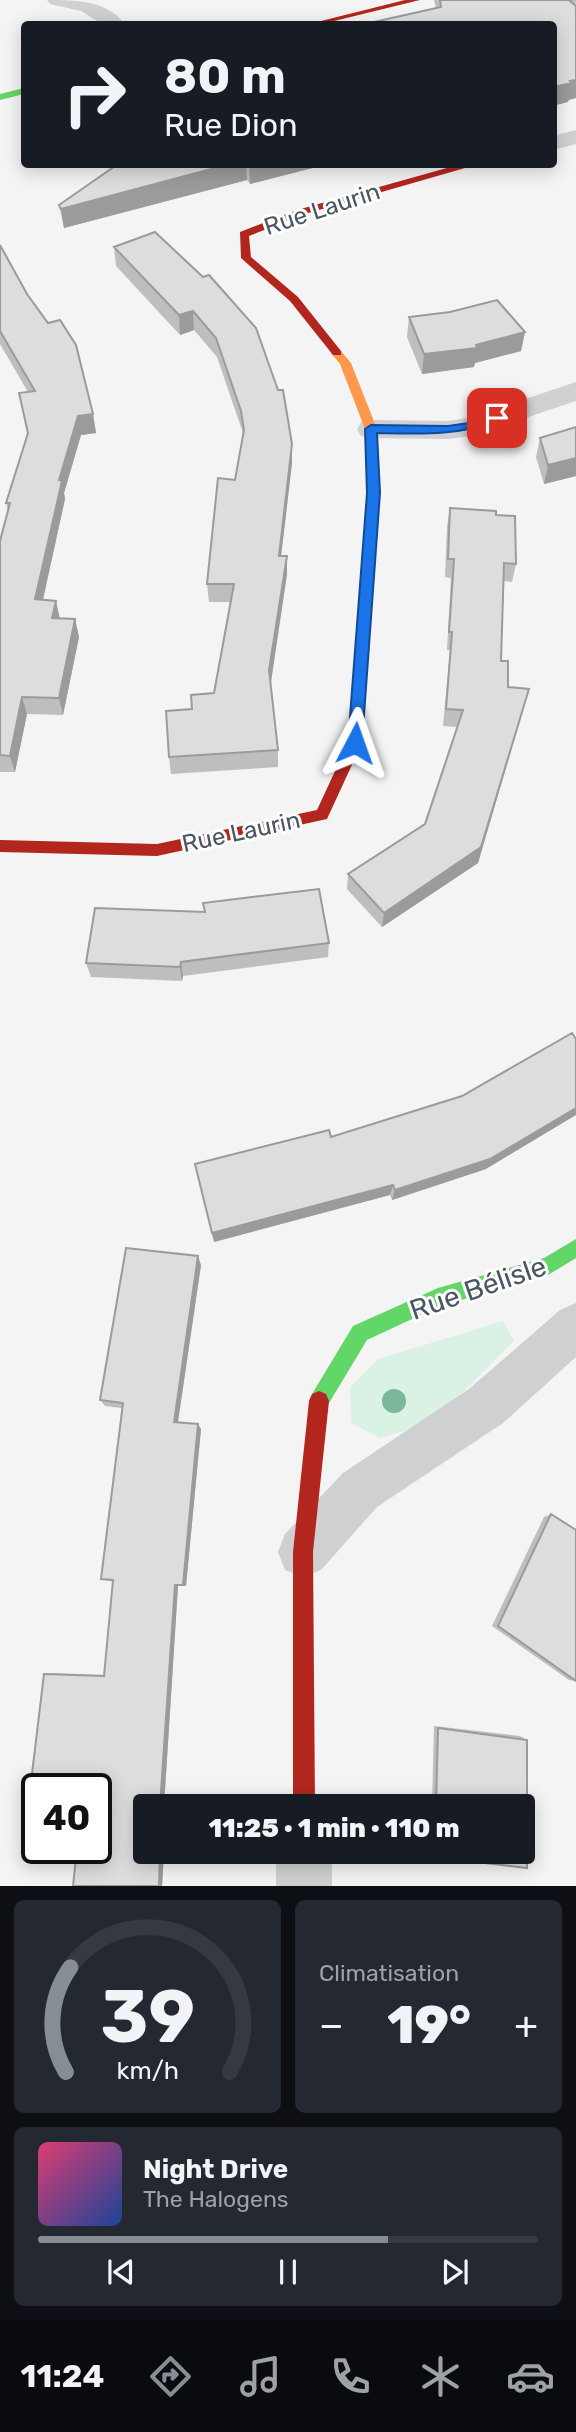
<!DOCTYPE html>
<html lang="fr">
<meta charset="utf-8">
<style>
body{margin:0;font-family:Rubik,sans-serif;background:#242831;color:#f1f3f6;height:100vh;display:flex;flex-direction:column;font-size:26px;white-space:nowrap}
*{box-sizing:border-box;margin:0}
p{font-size:23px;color:#9ea1a6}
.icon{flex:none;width:38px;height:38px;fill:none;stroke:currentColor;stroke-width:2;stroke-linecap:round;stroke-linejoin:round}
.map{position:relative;height:1886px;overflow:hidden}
.sheet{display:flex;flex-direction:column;gap:14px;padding:14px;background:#0d0f14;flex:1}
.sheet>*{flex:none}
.banner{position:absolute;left:21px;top:21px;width:536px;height:147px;border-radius:7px;box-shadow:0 4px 18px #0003;background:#171b24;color:#f1f3f6;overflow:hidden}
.speed{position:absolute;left:21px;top:1773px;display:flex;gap:14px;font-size:35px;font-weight:700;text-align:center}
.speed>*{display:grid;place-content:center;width:91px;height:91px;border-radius:50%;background:#171b24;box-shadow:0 4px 18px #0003;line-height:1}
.speed .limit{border:4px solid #111;border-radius:10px;background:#fff;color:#111}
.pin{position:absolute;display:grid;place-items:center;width:60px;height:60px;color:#fff;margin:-30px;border-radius:14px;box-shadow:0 4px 10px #0006}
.me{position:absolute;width:77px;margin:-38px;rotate:4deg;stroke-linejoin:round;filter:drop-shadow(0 0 5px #0008)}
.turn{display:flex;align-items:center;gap:24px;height:147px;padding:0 28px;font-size:32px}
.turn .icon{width:91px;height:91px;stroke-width:2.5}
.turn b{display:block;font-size:49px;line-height:60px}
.big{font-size:52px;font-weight:800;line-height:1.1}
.sheet .widget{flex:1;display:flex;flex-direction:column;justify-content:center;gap:10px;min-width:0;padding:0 24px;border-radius:10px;background:#242831}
.sheet .dial{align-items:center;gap:0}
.dial svg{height:182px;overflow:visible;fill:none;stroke:#363941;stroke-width:7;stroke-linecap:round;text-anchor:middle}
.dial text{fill:#f1f3f6;stroke:none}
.song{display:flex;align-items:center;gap:21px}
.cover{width:84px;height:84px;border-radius:10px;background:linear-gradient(135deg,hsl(340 70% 55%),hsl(220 70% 35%))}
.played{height:7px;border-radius:4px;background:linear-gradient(90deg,#868d94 70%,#363941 70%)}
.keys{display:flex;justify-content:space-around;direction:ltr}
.heat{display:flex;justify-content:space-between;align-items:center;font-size:38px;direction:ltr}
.sheet .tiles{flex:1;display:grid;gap:14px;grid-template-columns:1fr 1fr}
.widget:last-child{grid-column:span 2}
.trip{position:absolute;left:133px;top:1794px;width:402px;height:70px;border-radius:7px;background:#171b24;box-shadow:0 4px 18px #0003;font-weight:800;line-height:70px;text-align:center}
.tab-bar{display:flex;height:112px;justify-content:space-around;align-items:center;background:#090b0e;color:#9ea1a6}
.tab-bar .icon{width:49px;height:49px}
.tab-bar .current{color:#868d94}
.tab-bar b{font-size:32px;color:#f1f3f6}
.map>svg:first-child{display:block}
.green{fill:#d9f2e3}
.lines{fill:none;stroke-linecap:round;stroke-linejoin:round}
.street{fill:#ced0d2;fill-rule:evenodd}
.fast{fill:#63d668;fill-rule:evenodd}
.slow{fill:#ff974d;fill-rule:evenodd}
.jam{fill:#b3261e;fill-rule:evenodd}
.tree{fill:#7ab899}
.wall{fill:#bebebf}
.shaded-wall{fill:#9b9b9b}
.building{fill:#ddddde;stroke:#9b9b9b;stroke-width:2}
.route{fill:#1a73e8;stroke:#114b97;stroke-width:2}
.labels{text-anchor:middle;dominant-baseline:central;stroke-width:6;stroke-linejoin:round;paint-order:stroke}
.street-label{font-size:24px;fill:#4a5661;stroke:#fff}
.near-street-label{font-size:28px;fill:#4a5661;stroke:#fff}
</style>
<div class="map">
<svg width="576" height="1886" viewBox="0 0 576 1886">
<rect width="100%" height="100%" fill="#f4f4f4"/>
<path class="green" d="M503,1321L514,1341L432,1423L380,1438L351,1423L350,1387L378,1359Z"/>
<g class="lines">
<path class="street" d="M47,0C76,0 106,0 125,24H102L81,11L50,4Z
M576,130V144L553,150V136Z
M576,382V401L471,436L448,439L371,438L361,436L357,429L361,422L371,420L448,421L468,418Z
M576,1303V1357L503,1423L377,1507L321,1570L303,1577L285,1570L278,1552L285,1534L343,1473L469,1389L560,1310Z
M276,1852H332V1886H276Z"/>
<path class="fast" d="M24,88V94L0,100V94Z
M576,1239V1258L548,1275L440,1306L367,1340L326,1408L319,1411L312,1408L309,1401L312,1394L353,1326L438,1288L544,1258Z"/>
<path class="slow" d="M337,350L341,351L351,363L377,429L380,493L365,704L358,709L351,704L368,493L365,429L340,364L331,353Z"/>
<path class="jam" d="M405,0H420L322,24H309Z
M461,164H479L305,214L249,236L251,257L298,297L341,351V355H333L290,301L241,258L240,232L297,210Z
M358,699L365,704L362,743L327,819L157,856L0,852V840L157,844L317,810L348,743L351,704Z
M319,1391L326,1394L329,1401L313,1552L315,1806H293V1552L309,1401L312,1394Z"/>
</g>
<circle class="tree" cx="394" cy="1401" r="12"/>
<path class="wall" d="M434,0H576L568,102L436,8Z
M118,164H328L250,184L247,180L64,228L59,205Z
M155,232L292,444V463L281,556H287V574L271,682L278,750V767L171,774L169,757L192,709L214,693L230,602H209L207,584L235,480L243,436L242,430L217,357L194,330L180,335L116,266L114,247Z
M0,245L93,414L96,433L81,435L64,493L65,499L43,600L60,618L75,619L79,637L63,715L27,714L15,772H0V541L8,511L6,503L28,433V392L0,344Z
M409,317L525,332L521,351L475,363L474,367L422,374L407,337Z
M576,427V476L544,484L536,457L540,438Z
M450,508L496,515L516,564L512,582L504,581L501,661L508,687L529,689L478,863L382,927L347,889L348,874L425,824L457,727L443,726L450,650H447L451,578L445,577L447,527Z
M205,912L329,943L328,957L183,976L182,981L91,977L86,963Z
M331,1137L486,1169L392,1200L390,1195L214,1242L198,1175Z
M201,1265L178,1422L201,1429L186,1586H178L164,1806H145V1852H164L162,1886H73L82,1784L44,1674L50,1673L104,1675L113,1581L101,1579L122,1408L105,1406L100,1400Z
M551,1514L576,1681L569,1680L492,1626L544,1517Z
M434,1726L520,1736L527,1740V1868L435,1857L431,1852H523V1806H432Z"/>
<path class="shaded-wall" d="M576,80V98L569,100L568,102L553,106V87Z
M230,164H246L247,180L64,228L61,209Z
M249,164H328L250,184Z
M193,311L194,330L180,335L179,315Z
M525,332L521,351L475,363L474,367L422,374L424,354L476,345Z
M93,414L96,433L81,435L64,493L65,499L39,617L35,599L59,480L78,416Z
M292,444V463L279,574V556Z
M576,458V476L544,484L548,465Z
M287,556V574L270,688L269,670Z
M56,601L60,619L52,618Z
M75,619L79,637L63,715L59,698Z
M529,689L478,863L382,927L384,913Z
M22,697L27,714L15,772L10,756Z
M181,962L183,976L182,981L180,967Z
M576,1108V1115L486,1169L392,1200L395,1190Z
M393,1185L390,1195L214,1242L212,1233Z
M198,1256L201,1265L177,1428L174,1422Z
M198,1424L201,1429L186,1586L183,1585Z
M175,1585L178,1586L164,1806H160Z
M160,1852H164L162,1886H159Z"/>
<path class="building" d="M440,0H571L570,1L576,6V80L570,81L572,83L553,87V24H365L441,7Z
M118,164H230L61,209L59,205Z
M155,232L203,277L209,275L256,328L278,390H283L292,444L279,556H287L269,670L278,750L169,757L166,711L192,709L191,695L214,693L234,584H207L218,478L235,480L244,430L241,411L216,338L193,311L179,315L114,247Z
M0,245L27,294L48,323L60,320L76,345L93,414L78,416L59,480L62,481L35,599L56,601L52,618L75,619L59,698L22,697L10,756L0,755V541L10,503H6L28,433L19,393L35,391L0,331Z
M497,300L525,332L476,345L477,348L424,354L409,317L450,312Z
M576,427V458L548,465L540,438Z
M450,508L496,511V515L515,516L516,564L504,563L501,661H508V687L529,689L481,847L384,913L348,874L425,824L463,710L446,709L452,632H449L454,559H448Z
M319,889L329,943L181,962L180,967L86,963L95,908L205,912L203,903Z
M572,1033L576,1039V1108L490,1159L395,1190L393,1185L212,1233L195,1164L329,1130L331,1137L462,1096Z
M126,1248L198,1256L174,1422L198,1424L183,1585H175L160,1806H145V1852H160L159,1886H73L77,1848H96V1788H82V1784L31,1782L44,1674L104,1676L113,1580L101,1579L123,1403L100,1400Z
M551,1514L576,1530V1681L498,1626Z
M438,1728L527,1740V1868L435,1857V1852H523V1806H436Z"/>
<path class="route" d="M497,414L501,415V420C457,436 423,434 377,433L380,493L362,743L355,749L350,747L348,743L367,493L365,429L371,425L448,426L469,423Z"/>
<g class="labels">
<g class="street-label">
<text transform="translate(322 209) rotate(-18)">Rue Laurin</text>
<text transform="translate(241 832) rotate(-12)">Rue Laurin</text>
</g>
<g class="near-street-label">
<text transform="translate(478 1288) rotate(-19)">Rue Bélisle</text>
</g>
</g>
</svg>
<div class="speed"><div class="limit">40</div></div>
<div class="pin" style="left:497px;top:418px;background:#d93025"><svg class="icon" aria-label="arrive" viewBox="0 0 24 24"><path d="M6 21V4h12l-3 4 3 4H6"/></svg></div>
<svg class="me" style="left:355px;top:743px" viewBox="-20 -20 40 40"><path d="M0-17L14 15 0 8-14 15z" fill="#1a73e8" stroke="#fff" stroke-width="4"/></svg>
<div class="trip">11:25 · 1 min · 110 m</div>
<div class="banner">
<div class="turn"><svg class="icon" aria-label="right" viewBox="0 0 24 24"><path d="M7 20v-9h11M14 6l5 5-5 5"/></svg><div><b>80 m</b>Rue Dion</div></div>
</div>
</div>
<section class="sheet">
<div class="tiles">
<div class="widget dial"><svg viewBox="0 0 100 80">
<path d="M14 69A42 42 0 1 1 86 69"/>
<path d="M14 69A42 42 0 0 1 16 23" stroke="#868d94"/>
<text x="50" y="56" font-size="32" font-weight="700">39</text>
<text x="50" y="72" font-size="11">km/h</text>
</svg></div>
<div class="widget"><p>Climatisation</p>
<div class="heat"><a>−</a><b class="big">19°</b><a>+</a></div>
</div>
<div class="widget">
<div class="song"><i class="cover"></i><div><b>Night Drive</b><p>The Halogens</p></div></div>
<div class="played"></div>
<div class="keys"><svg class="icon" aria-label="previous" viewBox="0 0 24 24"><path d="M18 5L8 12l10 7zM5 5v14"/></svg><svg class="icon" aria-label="pause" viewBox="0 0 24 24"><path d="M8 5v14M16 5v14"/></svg><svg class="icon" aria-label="next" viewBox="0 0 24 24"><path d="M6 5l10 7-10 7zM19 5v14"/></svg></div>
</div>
</div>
</section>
<nav class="tab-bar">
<b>11:24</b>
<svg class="icon current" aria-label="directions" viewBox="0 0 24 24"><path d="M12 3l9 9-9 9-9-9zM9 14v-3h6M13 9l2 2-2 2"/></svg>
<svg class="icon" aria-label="music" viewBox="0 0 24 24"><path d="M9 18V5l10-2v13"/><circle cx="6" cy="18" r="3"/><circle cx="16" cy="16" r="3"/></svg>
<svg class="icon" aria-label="phone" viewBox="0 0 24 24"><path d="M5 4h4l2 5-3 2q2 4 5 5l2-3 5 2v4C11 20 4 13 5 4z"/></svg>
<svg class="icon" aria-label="climate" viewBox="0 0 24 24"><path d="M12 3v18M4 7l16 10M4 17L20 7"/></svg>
<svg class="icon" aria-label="car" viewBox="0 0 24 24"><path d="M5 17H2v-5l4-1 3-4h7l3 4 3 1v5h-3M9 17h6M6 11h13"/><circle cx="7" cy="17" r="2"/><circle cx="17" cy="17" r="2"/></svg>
</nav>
